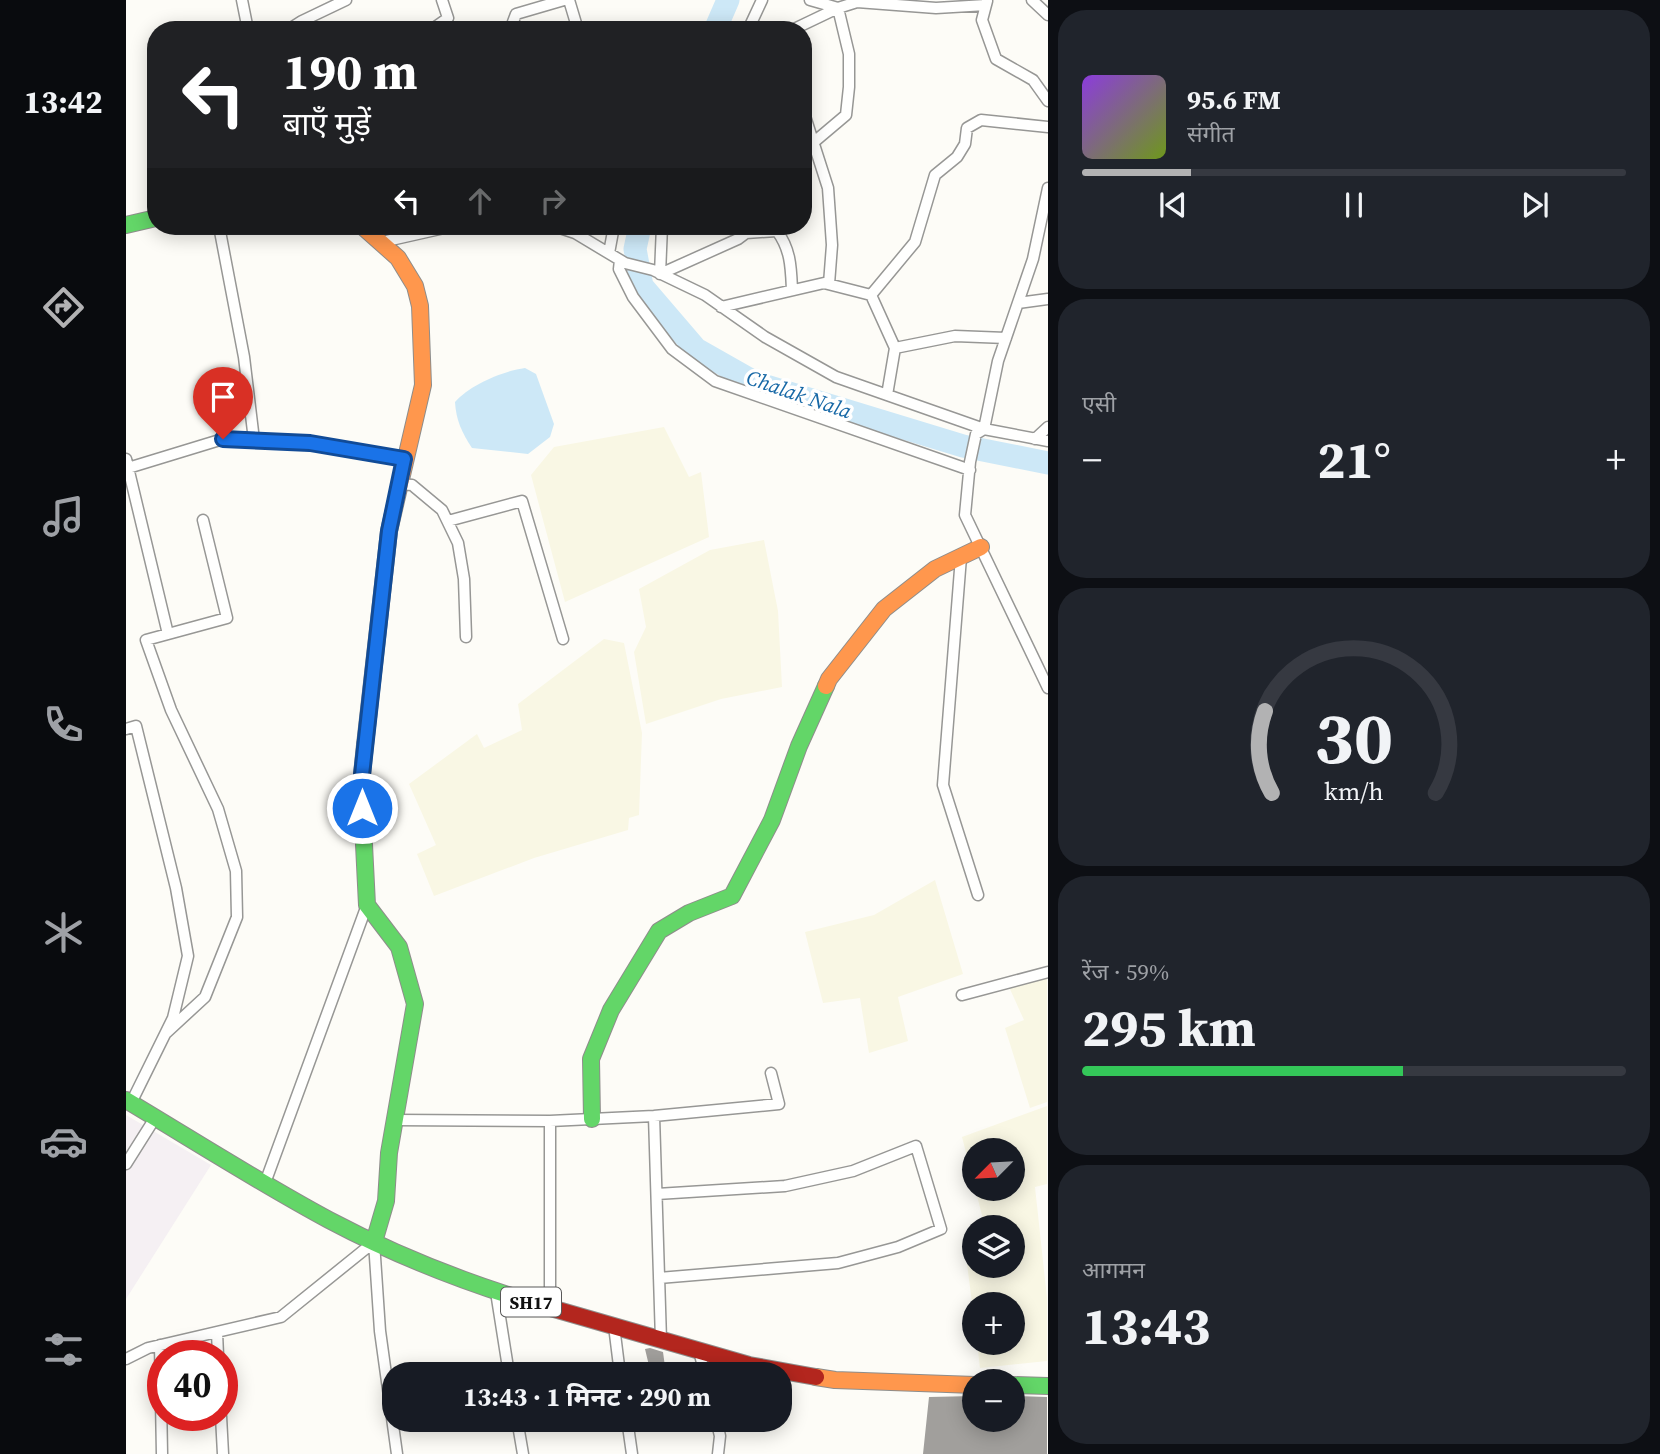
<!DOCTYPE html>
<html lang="hi">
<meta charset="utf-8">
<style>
body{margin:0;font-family:"Source Serif 4","Noto Sans Devanagari",serif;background:#20242c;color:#f1f3f6;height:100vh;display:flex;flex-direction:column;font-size:26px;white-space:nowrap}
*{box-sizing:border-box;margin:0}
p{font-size:23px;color:#9ea1a6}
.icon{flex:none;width:38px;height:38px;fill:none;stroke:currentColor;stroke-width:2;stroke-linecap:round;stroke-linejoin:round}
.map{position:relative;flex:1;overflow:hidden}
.details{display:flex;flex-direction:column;gap:10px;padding:10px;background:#0d0f14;width:612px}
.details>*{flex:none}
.top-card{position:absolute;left:21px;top:21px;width:665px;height:214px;border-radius:28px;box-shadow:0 4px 18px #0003;background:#202124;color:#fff;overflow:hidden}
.needle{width:46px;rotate:246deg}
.controls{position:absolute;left:836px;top:1138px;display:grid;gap:14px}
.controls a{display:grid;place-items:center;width:63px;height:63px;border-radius:50%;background:#171b24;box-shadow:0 4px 18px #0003;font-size:35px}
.speed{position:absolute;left:21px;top:1340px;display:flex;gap:14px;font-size:35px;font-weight:700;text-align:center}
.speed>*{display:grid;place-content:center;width:91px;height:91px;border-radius:50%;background:#171b24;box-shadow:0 4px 18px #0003;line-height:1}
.speed .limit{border:10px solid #d22;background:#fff;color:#111}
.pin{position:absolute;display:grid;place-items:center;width:60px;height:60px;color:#fff;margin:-72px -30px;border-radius:50% 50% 50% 0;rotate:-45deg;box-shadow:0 0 7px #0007}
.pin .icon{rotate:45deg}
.me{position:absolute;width:77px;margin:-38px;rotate:0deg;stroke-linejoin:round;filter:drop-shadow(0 0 5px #0008)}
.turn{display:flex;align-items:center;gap:24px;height:147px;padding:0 21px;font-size:32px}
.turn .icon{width:91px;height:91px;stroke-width:2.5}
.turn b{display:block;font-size:49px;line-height:60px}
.lanes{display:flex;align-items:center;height:66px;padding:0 21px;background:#0003;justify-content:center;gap:35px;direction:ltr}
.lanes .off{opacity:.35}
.big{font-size:52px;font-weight:700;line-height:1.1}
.details .widget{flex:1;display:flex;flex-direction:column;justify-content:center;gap:10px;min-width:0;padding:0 24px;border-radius:28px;background:#20242c}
.details .dial{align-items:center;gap:0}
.dial svg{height:182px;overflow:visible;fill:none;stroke:#363941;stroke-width:7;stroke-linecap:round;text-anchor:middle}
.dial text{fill:#f1f3f6;stroke:none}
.song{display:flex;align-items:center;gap:21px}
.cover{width:84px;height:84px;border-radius:10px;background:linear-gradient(135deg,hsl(270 70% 55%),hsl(80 70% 35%))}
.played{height:7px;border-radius:4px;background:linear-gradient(90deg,#b2b2b3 20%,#363941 20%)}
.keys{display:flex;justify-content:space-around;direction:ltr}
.heat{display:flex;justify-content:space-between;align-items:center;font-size:38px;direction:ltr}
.charge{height:10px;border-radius:5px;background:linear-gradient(90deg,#34c759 59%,#363941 0)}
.trip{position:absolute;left:256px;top:1362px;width:410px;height:70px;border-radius:28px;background:#171b24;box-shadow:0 4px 18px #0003;font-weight:700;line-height:70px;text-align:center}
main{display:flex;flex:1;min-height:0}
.tabs{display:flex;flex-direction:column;width:126px;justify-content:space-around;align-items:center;background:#090b0e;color:#9ea1a6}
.tabs .icon{width:49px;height:49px}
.tabs .current{color:#b2b2b3}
.tabs b{font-size:32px;color:#f1f3f6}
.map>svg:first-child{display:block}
.industrial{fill:#f5f0f3}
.farmland{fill:#f9f7e4}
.water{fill:#cde8f7}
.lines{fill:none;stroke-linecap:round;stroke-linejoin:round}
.river{stroke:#cde8f7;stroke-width:23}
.building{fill:#a19f9c}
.street-casing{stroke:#979795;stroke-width:13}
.fast-casing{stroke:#8e8d8b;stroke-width:18}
.slow-casing{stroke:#8e8d8b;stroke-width:18}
.jam-casing{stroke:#8e8d8b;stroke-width:18}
.street{stroke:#fffffe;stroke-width:10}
.fast{stroke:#63d668;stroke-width:16}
.slow{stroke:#ff974d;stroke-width:16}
.jam{stroke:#b3261e;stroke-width:16}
.route-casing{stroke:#114b97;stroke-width:18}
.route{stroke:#1a73e8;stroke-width:12}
.labels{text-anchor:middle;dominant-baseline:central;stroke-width:7;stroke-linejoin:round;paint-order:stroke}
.shield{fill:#fff;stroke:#585858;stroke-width:2}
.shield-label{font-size:18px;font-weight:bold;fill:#111}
.water-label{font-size:21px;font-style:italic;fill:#1768a6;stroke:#fff}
</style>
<main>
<nav class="tabs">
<b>13:42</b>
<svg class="icon current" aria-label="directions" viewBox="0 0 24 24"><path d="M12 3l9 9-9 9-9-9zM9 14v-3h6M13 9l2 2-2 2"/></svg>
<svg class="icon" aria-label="music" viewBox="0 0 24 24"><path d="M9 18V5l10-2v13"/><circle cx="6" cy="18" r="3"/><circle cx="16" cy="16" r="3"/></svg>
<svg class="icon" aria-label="phone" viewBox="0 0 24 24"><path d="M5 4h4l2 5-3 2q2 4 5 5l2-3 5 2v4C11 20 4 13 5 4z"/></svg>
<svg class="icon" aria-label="climate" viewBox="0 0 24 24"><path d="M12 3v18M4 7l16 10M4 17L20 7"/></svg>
<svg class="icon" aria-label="car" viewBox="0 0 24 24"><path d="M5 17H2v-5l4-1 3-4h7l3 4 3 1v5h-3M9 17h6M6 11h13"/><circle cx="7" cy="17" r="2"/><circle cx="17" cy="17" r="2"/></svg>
<svg class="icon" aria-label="filters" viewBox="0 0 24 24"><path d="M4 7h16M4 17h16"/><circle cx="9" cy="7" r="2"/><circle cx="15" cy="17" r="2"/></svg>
</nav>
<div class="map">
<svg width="922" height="1454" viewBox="0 0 922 1454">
<rect width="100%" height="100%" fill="#fdfcf7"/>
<path class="industrial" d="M0,1115L85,1165L0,1299Z"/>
<path class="farmland" d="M538,427L563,477L575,472L583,537L439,602L405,475L428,447Z
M638,540L652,611L656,687L595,699L520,724L508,652L520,627L513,589L584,550Z
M478,639L498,643L516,733L513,815L503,818L502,830L408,858L308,896L291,854L310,845L283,784L351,734L358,748L396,730L392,704Z
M809,880L837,974L772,997L782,1041L743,1053L734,998L697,1003L679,932L748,915Z
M921,976V1102L904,1108L879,1028L898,1020L883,987Z
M921,1106V1184L909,1187L921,1298V1361L854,1368L851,1342H887V1304H849V1326L841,1264L849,1261V1265H887V1227H859L849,1188H887V1150H849V1188L836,1137Z"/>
<path class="water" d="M399,368L410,374L428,424L424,437L402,454L346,448C336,433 330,420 329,402C344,385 377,371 399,368Z"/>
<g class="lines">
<path class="river" d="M589,30L602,0
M514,226L509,249L516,286L570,349L630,383L837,446L922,463"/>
</g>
<path class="building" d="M524,1348L537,1352L540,1374H525L519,1349Z
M849,1396V1419H887V1396L921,1397V1454H797L803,1397Z"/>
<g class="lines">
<defs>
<path id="street" d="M116,0L122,30
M443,0L452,30
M684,0L712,8L731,2L810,8L860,5
M906,0L922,15
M861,1L856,20L870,59L907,80L922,101
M162,30L176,21L220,0
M305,30L322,18L316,0
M389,30L387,22L390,14L438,0
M622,30L636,0
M666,30L712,8L723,54V87L720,115L688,142
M677,110L702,188L706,245L703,284
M922,188L907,259L872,361L858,429L850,434L844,462L839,515L922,688
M93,226L118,357L128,440
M428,226L449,233L499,263L527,270L579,295L639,337L710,377L858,429L922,441
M536,226L534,274L612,239L620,233L619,226
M620,233L651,231C665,250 665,268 666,290
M256,242L327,226
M483,253L488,226
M494,260L493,269L507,297L546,349L589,381L844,470
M745,295L789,242L809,175L831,157L839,144L841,128L855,120L922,127
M892,303L922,299
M595,307L698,283L745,295L769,348L761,395
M769,348L829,336L880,338
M909,439L922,427
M0,459L42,634
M2,468L97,439L184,443L278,459
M272,484L286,485L316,510L332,543L338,579L340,637
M322,521L396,501L437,639
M835,557L817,785L852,895
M0,729L10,726L50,888L62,956L47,1018L5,1103
M836,995L922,972
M40,1033L79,997L111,917L110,871L92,809L45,710L20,640L101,618L77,520
M528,1116L535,1340
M269,1120L424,1121L528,1116L653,1104L645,1073
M0,1164L29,1118
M139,1183L241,905
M531,1194L659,1186L727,1171L790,1146L815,1229L772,1247L712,1263L533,1278
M248,1242L254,1331L271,1454
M370,1292L383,1374
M424,1308V1121
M488,1326L494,1374
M91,1332L92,1356
M34,1345L36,1454
M573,1351L579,1374
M0,1359L22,1348L155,1317L248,1242
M95,1416L97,1454
M391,1419L397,1454
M501,1419L506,1454
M590,1419L594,1436L592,1454"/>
<path id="fast" d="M0,225L30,218
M239,745L235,784L241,905L273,947L289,1004L263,1153L260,1201L248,1242
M0,1100C67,1140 134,1183 203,1220C269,1255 340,1283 411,1304
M466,1119L465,1059L485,1010L533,931L563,913L606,896L646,820L673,746L700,686
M887,1385L922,1386"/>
<path id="slow" d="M236,226L272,258L289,286L294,306L297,385L263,531L239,745
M700,686L703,679L758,609L809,569L855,547
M690,1377L709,1380L849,1385"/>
<path id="jam" d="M411,1304L623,1365L690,1377"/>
</defs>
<use href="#street" class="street-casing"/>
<use href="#fast" class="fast-casing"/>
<use href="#slow" class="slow-casing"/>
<use href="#jam" class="jam-casing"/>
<use href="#street" class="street"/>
<use href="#fast" class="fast"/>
<use href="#slow" class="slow"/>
<use href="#jam" class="jam"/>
</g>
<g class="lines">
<defs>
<path id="route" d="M97,439L184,443L278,459L263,531L235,784L236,808"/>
</defs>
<use href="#route" class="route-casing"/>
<use href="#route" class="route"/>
</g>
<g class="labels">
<rect class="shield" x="375" y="1287.5" width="60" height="29" rx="5"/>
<g class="shield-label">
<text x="405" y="1302">SH17</text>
</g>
<g class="water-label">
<text transform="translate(673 394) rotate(19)">Chalak Nala</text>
</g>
</g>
</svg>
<div class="controls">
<a><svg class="needle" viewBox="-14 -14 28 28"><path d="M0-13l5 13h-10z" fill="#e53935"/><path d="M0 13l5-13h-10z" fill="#9ea1a6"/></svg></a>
<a><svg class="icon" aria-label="layers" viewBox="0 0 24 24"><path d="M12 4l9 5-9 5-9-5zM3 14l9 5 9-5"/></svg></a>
<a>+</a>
<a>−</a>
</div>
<div class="speed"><div class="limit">40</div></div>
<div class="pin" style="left:97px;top:439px;background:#d93025"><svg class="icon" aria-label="arrive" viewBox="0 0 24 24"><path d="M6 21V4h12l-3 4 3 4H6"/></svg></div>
<svg class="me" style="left:236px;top:808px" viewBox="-20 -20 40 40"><circle r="17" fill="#1a73e8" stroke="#fff" stroke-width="3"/><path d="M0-11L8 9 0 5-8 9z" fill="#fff"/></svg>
<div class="trip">13:43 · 1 मिनट · 290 m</div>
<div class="top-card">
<div class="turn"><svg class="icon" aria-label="left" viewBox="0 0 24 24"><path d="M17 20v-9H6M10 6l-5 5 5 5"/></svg><div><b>190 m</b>बाएँ मुड़ें</div></div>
<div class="lanes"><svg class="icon" aria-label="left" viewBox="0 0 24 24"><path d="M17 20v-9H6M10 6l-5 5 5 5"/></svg><svg class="icon off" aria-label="ahead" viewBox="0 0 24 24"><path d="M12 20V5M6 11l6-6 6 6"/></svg><svg class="icon off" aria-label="right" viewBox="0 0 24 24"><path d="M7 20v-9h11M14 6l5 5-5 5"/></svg></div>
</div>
</div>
<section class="details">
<div class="widget">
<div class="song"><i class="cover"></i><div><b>95.6 FM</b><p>संगीत</p></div></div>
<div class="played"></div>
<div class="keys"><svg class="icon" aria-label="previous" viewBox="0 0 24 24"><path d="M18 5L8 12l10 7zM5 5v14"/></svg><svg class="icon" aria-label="pause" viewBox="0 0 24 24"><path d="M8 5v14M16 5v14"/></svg><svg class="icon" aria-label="next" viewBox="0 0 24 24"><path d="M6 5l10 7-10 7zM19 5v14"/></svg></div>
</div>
<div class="widget"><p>एसी</p>
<div class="heat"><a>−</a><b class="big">21°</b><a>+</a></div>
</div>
<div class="widget dial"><svg viewBox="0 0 100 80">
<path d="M14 69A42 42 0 1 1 86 69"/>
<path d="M14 69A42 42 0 0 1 11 33" stroke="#b2b2b3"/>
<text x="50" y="56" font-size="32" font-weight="700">30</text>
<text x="50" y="72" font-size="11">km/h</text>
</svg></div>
<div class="widget"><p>रेंज · 59%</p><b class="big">295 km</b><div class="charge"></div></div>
<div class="widget"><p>आगमन</p><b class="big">13:43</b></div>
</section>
</main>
